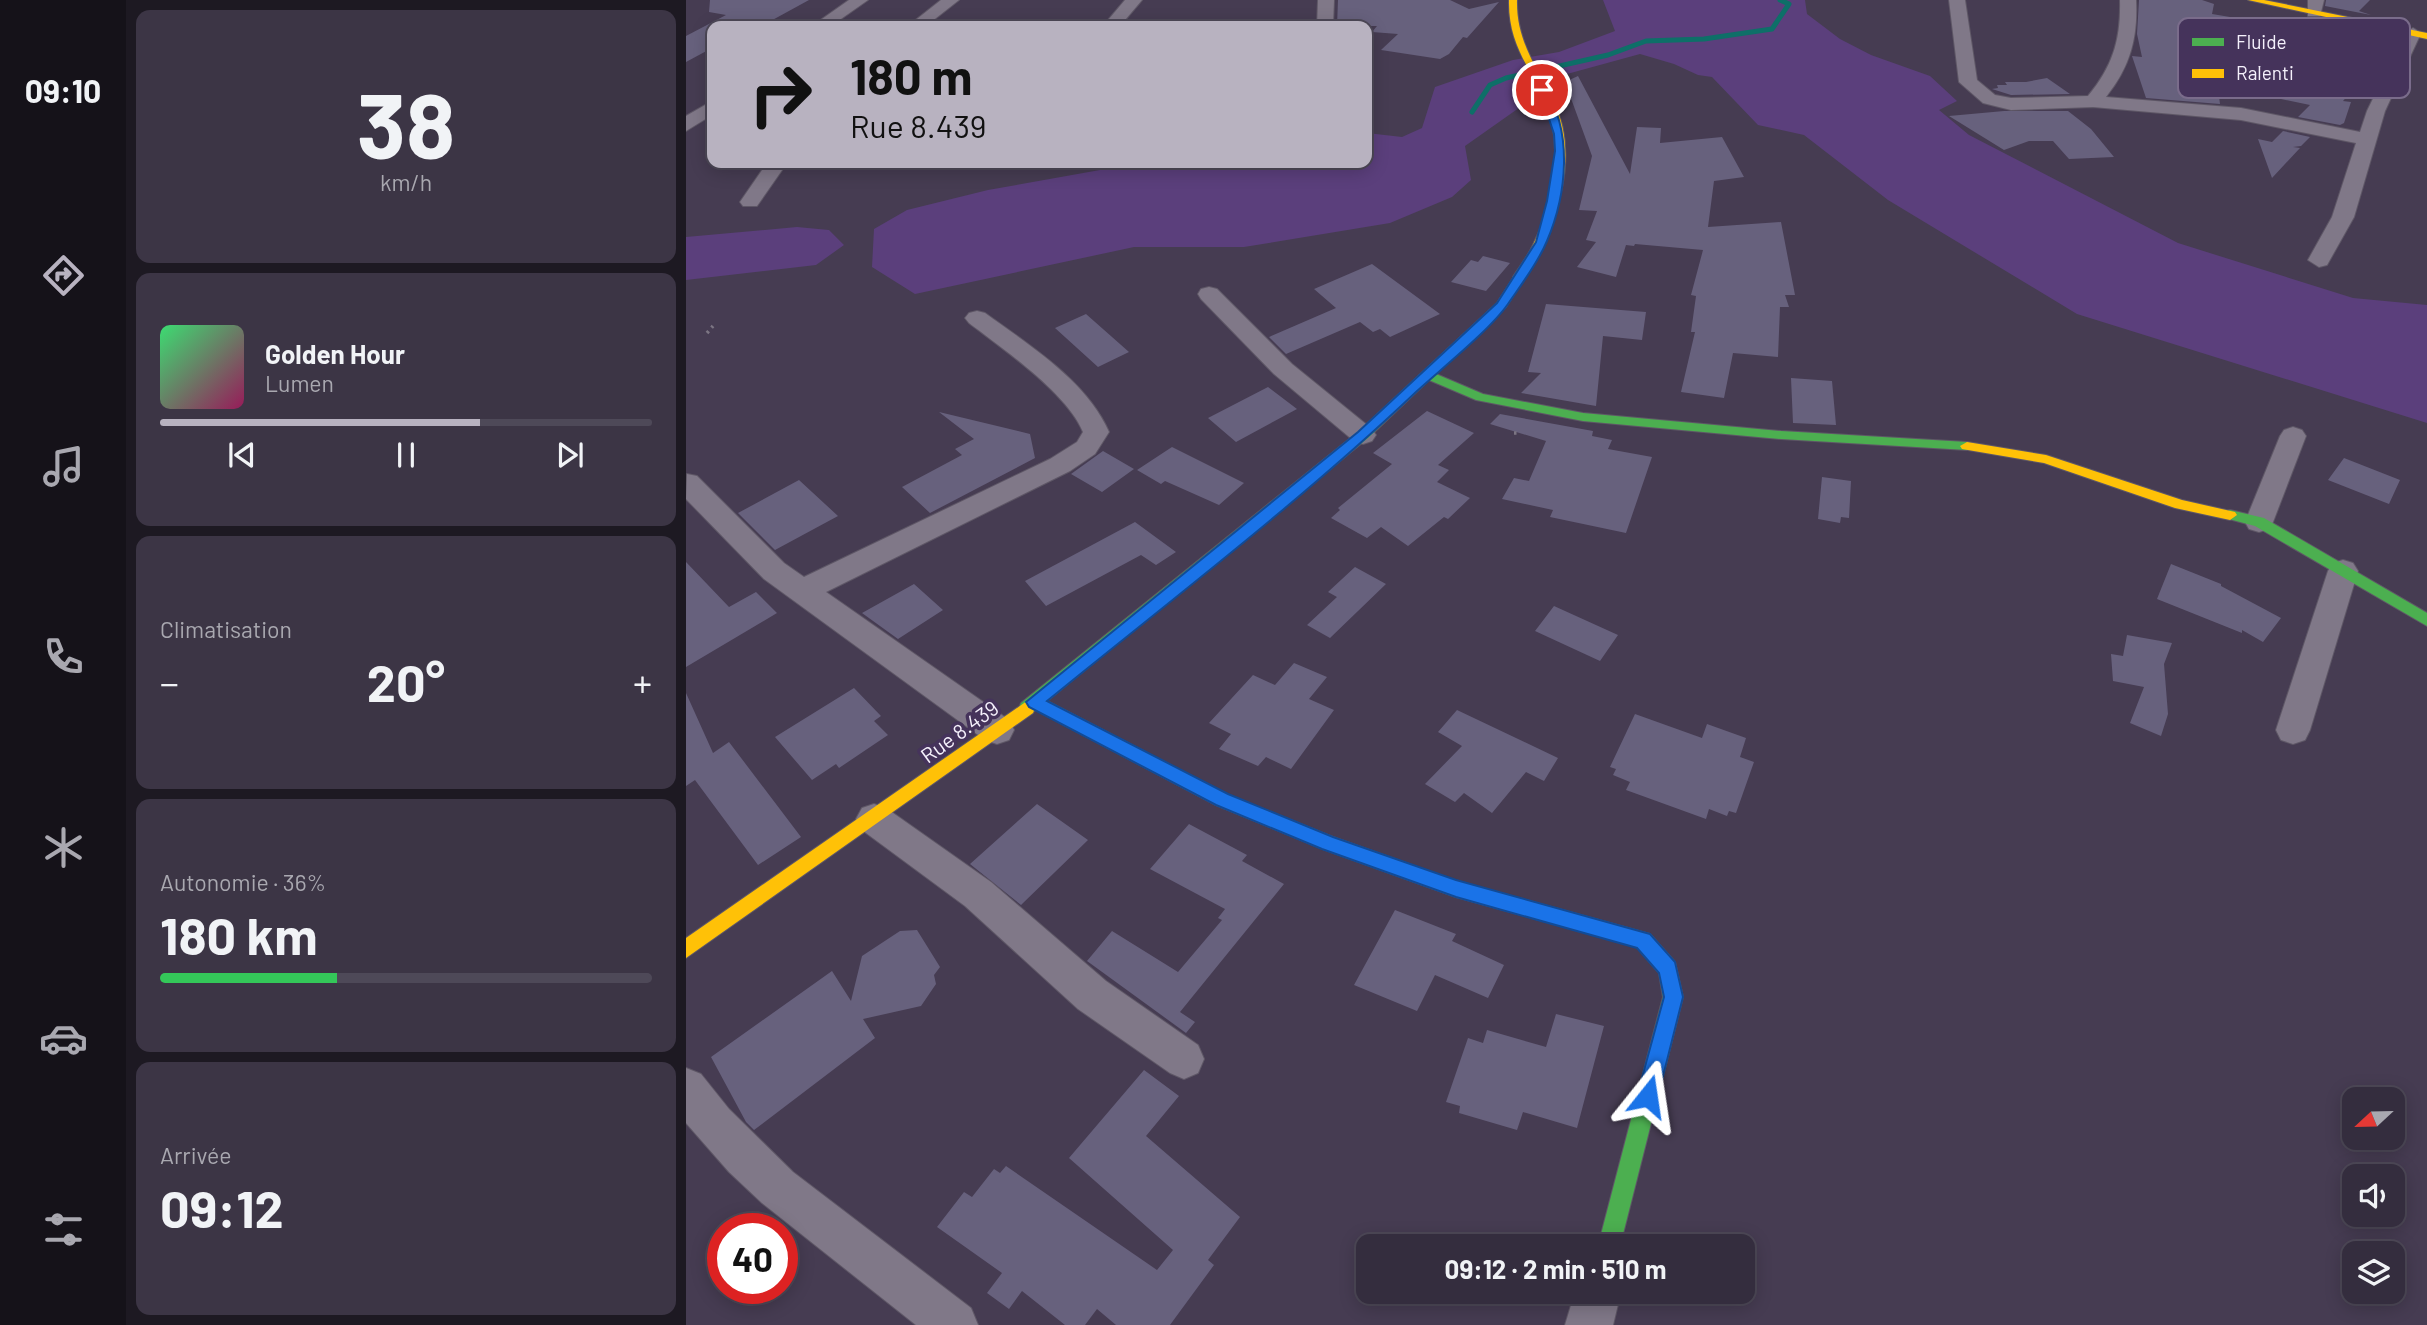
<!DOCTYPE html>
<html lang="fr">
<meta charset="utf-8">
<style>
body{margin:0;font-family:Barlow,sans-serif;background:#3c3545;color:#f1f3f6;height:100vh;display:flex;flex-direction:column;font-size:26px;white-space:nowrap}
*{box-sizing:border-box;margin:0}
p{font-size:23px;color:#a9a8b0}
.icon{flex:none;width:38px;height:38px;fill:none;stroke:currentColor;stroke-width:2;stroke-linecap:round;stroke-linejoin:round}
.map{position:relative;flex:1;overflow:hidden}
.panel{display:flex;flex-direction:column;gap:10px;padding:10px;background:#1d1922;width:560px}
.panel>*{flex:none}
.top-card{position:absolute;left:21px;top:21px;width:665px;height:147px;border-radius:14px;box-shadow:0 4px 18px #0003,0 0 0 2px #4e4958;background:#b8b2c0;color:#111;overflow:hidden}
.needle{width:46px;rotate:248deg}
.controls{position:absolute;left:1656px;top:1087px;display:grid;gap:14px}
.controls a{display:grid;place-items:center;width:63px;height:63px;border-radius:14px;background:#342d3e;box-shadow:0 4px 18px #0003,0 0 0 2px #4e4958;font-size:35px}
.speed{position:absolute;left:21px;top:1213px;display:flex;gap:14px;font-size:35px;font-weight:700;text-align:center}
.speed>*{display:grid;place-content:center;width:91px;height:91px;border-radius:50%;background:#342d3e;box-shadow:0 4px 18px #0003,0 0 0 2px #4e4958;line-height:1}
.speed .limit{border:10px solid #d22;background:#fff;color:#111}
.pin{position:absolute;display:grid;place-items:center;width:60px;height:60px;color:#fff;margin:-30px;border:4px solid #fff;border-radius:50%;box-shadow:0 2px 7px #0007}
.me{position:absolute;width:77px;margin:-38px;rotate:15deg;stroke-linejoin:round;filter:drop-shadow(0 0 5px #0008)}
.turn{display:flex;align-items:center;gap:24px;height:147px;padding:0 28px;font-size:32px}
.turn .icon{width:91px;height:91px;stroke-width:2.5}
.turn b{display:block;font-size:49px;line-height:60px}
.big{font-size:52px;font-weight:700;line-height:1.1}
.panel .tile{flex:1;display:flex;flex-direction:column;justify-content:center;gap:10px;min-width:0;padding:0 24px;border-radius:14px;background:#3c3545}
.panel .dial{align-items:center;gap:0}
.dial b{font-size:91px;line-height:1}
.song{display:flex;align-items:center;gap:21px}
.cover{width:84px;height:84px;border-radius:10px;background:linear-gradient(135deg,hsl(140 70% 55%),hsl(330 70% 35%))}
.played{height:7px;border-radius:4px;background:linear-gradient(90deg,#b8b2c0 65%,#4e4958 65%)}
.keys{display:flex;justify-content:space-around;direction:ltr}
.heat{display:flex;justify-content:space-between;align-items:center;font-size:38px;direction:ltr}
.charge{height:10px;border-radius:5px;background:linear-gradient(90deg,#34c759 36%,#4e4958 0)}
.trip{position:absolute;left:670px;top:1234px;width:399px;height:70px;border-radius:14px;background:#342d3e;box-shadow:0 4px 18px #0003,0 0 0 2px #4e4958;font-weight:700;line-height:70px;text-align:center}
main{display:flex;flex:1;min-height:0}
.menu{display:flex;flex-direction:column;width:126px;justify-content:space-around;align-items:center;background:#151219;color:#a9a8b0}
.menu .icon{width:49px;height:49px}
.menu .selected{color:#b8b2c0}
.menu b{font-size:32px;color:#f1f3f6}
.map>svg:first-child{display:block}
.green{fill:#5b3f7c}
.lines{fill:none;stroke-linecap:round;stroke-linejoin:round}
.stream{stroke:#0e6f68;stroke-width:5}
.building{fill:#67617d}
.street-casing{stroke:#5e5766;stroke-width:2}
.fast-casing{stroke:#5e5766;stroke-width:2}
.slow-casing{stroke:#5e5766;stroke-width:2}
.path{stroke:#7c7583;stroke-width:3.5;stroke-dasharray:2.5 4.5;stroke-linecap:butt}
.street{fill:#807888;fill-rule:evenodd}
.fast{fill:#4caf50;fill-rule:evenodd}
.slow{fill:#ffc107;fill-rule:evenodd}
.route{fill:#1a73e8;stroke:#114b97;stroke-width:2}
.labels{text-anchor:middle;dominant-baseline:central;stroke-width:7;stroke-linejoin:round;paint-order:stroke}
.street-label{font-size:21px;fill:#f5f1fc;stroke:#45335b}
.key{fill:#45335b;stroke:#7a6c8b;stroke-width:2}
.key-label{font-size:19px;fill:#f5f1fc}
</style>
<main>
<nav class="menu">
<b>09:10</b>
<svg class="icon selected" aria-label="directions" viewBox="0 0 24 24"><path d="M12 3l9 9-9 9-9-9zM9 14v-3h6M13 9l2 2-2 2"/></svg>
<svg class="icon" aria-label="music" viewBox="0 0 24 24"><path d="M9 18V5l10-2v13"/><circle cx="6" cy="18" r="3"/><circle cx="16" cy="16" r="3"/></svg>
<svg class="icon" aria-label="phone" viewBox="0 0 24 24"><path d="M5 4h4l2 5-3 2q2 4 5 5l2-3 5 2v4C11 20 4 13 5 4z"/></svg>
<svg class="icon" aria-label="climate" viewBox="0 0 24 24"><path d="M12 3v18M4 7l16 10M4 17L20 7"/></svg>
<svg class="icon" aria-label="car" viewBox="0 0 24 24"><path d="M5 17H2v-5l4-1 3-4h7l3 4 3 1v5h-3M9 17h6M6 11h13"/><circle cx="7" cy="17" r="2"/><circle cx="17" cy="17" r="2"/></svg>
<svg class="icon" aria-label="filters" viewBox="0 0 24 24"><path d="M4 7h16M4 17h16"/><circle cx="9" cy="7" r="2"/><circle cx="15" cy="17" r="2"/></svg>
</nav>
<section class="panel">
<div class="tile dial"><b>38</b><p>km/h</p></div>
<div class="tile">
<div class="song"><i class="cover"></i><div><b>Golden Hour</b><p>Lumen</p></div></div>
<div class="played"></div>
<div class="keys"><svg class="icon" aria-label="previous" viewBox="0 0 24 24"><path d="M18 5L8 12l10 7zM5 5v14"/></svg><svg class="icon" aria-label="pause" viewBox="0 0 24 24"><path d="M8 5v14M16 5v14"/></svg><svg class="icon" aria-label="next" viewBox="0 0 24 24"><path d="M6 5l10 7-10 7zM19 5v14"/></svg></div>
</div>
<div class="tile"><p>Climatisation</p>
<div class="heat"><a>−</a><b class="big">20°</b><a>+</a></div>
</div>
<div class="tile"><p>Autonomie · 36%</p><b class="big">180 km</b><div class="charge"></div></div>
<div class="tile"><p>Arrivée</p><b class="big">09:12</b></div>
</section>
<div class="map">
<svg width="1741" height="1325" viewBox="0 0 1741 1325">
<rect width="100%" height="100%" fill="#463c52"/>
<path class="green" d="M917,0H1119L1121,14L1154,39L1185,55L1244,76L1271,101L1253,110L1283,135L1492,243L1667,298L1741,305V423L1391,314L1202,200L1118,135L1072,125L1026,77L1012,75L988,64L954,54L881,74L779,146L785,180L766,197L704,223L558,247H448L229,294L186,267L188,229L221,210L302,190L414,170L489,163H681V133L716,137L736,128L749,87L827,60L873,52L929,31Z
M111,227L143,230L158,245L130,265L0,280V237Z"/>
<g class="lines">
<path class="stream" d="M786,112L804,85L820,78L922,55L960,41L1018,39L1086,29L1103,4L1094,0"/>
</g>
<path class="building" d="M24,0H123L81,23L67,26H26V48L0,62V36L40,15L23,12Z
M652,0H764L783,9L813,2L781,38L777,37L763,54L754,59L695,50L712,34L686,32L691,26H651Z
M1453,0H1516L1528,4L1526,14L1598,26L1602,18H1612L1709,39L1663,74L1673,83L1657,101L1665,102L1658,123L1654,125L1612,117L1624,105L1595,99L1598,95L1592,94L1595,89L1584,86L1587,80L1528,59L1534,104L1460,98L1446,56L1456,57L1451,34Z
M1640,0H1684L1673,11L1685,15L1639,6Z
M892,76L944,174L951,127L975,128L974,143L1036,137L1058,177L1028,181L1022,227L1095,222L1109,295H1099L1103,307H1094L1092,357L1047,353L1038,398L995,392L1009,332H1005L1010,296L1005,295L1017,250L949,244L948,246L940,245L930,277L891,267L910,242L900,240L911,211L893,210L906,156L879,82Z
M1361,78L1384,94L1325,95L1306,89L1312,88L1311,85H1321L1319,82H1340Z
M1318,111H1382L1405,129L1428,157L1383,159L1367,141H1343L1318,150L1263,116Z
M1597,131L1624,137L1615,146L1607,147L1614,148L1586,178L1572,139L1586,142Z
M797,256L824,263L800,291L765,282L785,260L792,262Z
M686,264L754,314L704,337L694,329L687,332L674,322L600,354L583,337L650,308L628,289Z
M860,304L960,312L956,340L917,336L910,406L835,393L855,373L842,372Z
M400,314L443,352L412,367L369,328Z
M1105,378L1146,381L1150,425L1107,423Z
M582,387L611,409L550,442L522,418Z
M741,411L788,433L752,465L763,470L751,482L784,498L762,519L758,517L722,546L695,527L681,538L645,518L654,510L652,508L706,464L687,453Z
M253,412L344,434L349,458L244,513L216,487L276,455L269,449L288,439Z
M814,414L907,431L906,436L926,440L922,449L966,457L940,533L864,517L867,510L816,499L828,478L843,481L860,441L804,424Z
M486,447L558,483L533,505L479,481L475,484L451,470Z
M417,451L448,469L416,492L385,474Z
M1658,458L1714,480L1703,504L1642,480Z
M1136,477L1165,481L1163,518L1155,517L1154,523L1132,519Z
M113,480L152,516L89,550L52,513Z
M449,522L490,552L470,565L455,555L360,606L339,581Z
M0,562L43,607L70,592L91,613L0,667Z
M1485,564L1535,584V586L1595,618L1577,642L1556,630V633L1471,599Z
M669,567L700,584L644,638L621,625L651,597L642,592Z
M228,584L257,610L212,639L176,613Z
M868,606L932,635L914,661L849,631Z
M1441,635L1486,643L1478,664L1482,714L1475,736L1444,723L1458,687L1427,681L1425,654L1437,656Z
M608,663L641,677L623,699L648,710L605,769L580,757L572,766L533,749L545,734L523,723L567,675L589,685Z
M168,688L195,716L188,721L202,735L153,768L150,764L126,780L89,737Z
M0,693L27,753L43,742L115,837L72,865L9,780L0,786Z
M771,710L872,758L858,781L840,772L806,813L778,793L769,802L739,784L776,746L752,732Z
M949,714L1016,738L1021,724L1060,738L1054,757L1068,762L1050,813L1043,811L1041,816L1023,809L1020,819L940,790L944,782L927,775L930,769L924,767Z
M351,804L402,840L335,905L284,864Z
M503,824L561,855L556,861L598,884L494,1012L509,1022L500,1033L401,961L426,931L492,972L536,920L532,918L539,909L464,869Z
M709,910L770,934L766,941L818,965L802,998L749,975L731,1011L668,985Z
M231,930L254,967L248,975L250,984L235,1006L177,1019L189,1038L68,1130L60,1122L25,1057L146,971L165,1001L176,956L214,931Z
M870,1014L918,1026L891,1128L837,1112L831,1130L773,1113L774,1106L760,1102L782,1038L797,1043L801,1030L860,1047Z
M458,1070L493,1096L460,1136L554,1217L522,1260L528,1265L484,1325H430L411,1309L399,1325H379L336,1291L323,1309L301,1293L316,1273L251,1227L278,1192L286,1197L308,1169L314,1173L320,1166L471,1270L487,1250L383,1158Z"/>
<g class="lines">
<defs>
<path id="street" d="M163,0H182L145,26H126Z
M255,0H273L240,26H222Z
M439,0H456L434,26H417Z
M632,0H648L647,26H631Z
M1263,0H1279L1291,80L1309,95L1325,98L1402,96C1427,66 1435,39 1434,0H1450C1452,38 1444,67 1420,97L1555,108L1674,132L1681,111L1719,33L1727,28L1735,33L1699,111L1668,217L1641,265L1633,267L1622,260L1646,217L1670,143L1555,120L1407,107L1325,110L1297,103L1273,82Z
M1622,0H1638L1634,16H1622Z
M26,101V115L0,131V116Z
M81,163H101L71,206H57L54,202Z
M523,287L531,289L606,364L686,429L690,435L686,441L677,444L668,441L588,374L515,299L512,294L515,289Z
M291,311L299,313C343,345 401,381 423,432L409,454L384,471L140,592L323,720L328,730L323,740L311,744L299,740L78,579L0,499L1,474L11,476L98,563L118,577L364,459L391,442L397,432C381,393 317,349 283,323L279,318L283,313Z
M1607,427L1616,430L1620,436L1587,522L1583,529L1573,532L1563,529L1559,522L1594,436L1598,430Z
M1657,560L1667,563L1672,571L1624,730L1619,740L1607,744L1595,740L1590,730L1642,571L1647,563Z
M188,804L200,808L305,882L420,981L512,1045L518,1059L512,1073L498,1079L484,1073L392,1009L279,906L176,830L170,819L176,808Z
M0,1068L15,1074L43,1109L107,1172L285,1308L292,1325H230L76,1203L43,1172L0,1123Z
M889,1292H935L927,1325H879Z"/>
<path id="fast" d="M833,274L839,277L820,307L750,374L797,394L897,413L1095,431L1281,442L1288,446L1281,450L1095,439L897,421L790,400L743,380L682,438L361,701L542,795L647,837L770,881L964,934L989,962L997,997L934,1246H912L977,997L973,973L951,947L770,897L637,849L530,805L350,710L341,715L335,713L333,708L335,703L672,432L811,303L829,275Z
M1544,510L1578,518L1741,613V626L1569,526L1539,518L1537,515L1539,512Z"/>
<path id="slow" d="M823,0H831C830,40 850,66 867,100C896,158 869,230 837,279L833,280L827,277C834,266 842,256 847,245C867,204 878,147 860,104C844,66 822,45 823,0Z
M1562,0H1578L1741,33V39Z
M1281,442L1360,455L1496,500L1549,512L1551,515L1544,520L1489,508L1358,463L1276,449L1274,446Z
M341,701L347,703L349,708L347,713L0,958V938Z"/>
</defs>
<use href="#street" class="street-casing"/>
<use href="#fast" class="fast-casing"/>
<use href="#slow" class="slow-casing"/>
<path class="path" d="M21,333L27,326
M828,433H833"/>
<use href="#street" class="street"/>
<use href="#fast" class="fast"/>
<use href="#slow" class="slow"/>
</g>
<path class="route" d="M853,89H859C887,132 881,194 861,241C852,263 835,285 822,304C804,330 755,369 730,392C614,502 485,600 361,701L542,794L647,837L770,880L964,934L989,962L997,997L972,1096L969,1104L962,1107L954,1104L951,1096L978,997L973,973L951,948L770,897L636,849L530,805L343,707L340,702L672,432L811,303L850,242L861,201L869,151L868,134Z"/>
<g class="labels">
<g class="street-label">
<text transform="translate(273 731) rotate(-36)">Rue 8.439</text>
</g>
</g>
<rect x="1492" y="18" width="232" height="80" rx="10" class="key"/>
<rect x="1506" y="38" width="32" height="8" fill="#4caf50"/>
<rect x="1506" y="69" width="32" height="9" fill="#ffc107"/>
<g class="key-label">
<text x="1550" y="49">Fluide</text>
<text x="1550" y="80">Ralenti</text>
</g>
</svg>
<div class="controls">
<a><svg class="needle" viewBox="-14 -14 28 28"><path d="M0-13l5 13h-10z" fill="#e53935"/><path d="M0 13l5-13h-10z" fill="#a9a8b0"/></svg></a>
<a><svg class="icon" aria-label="sound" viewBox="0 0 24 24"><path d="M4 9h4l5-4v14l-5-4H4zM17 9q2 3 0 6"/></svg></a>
<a><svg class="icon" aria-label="layers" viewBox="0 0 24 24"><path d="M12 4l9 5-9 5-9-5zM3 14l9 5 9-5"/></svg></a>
</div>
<div class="speed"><div class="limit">40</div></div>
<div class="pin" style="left:856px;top:90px;background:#d93025"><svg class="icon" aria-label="arrive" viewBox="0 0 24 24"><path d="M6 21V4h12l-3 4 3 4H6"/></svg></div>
<svg class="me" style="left:962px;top:1096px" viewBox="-20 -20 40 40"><path d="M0-17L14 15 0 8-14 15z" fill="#1a73e8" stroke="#fff" stroke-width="4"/></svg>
<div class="trip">09:12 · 2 min · 510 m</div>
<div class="top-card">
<div class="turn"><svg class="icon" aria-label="right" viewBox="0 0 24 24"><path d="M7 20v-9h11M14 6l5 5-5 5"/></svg><div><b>180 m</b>Rue 8.439</div></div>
</div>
</div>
</main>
